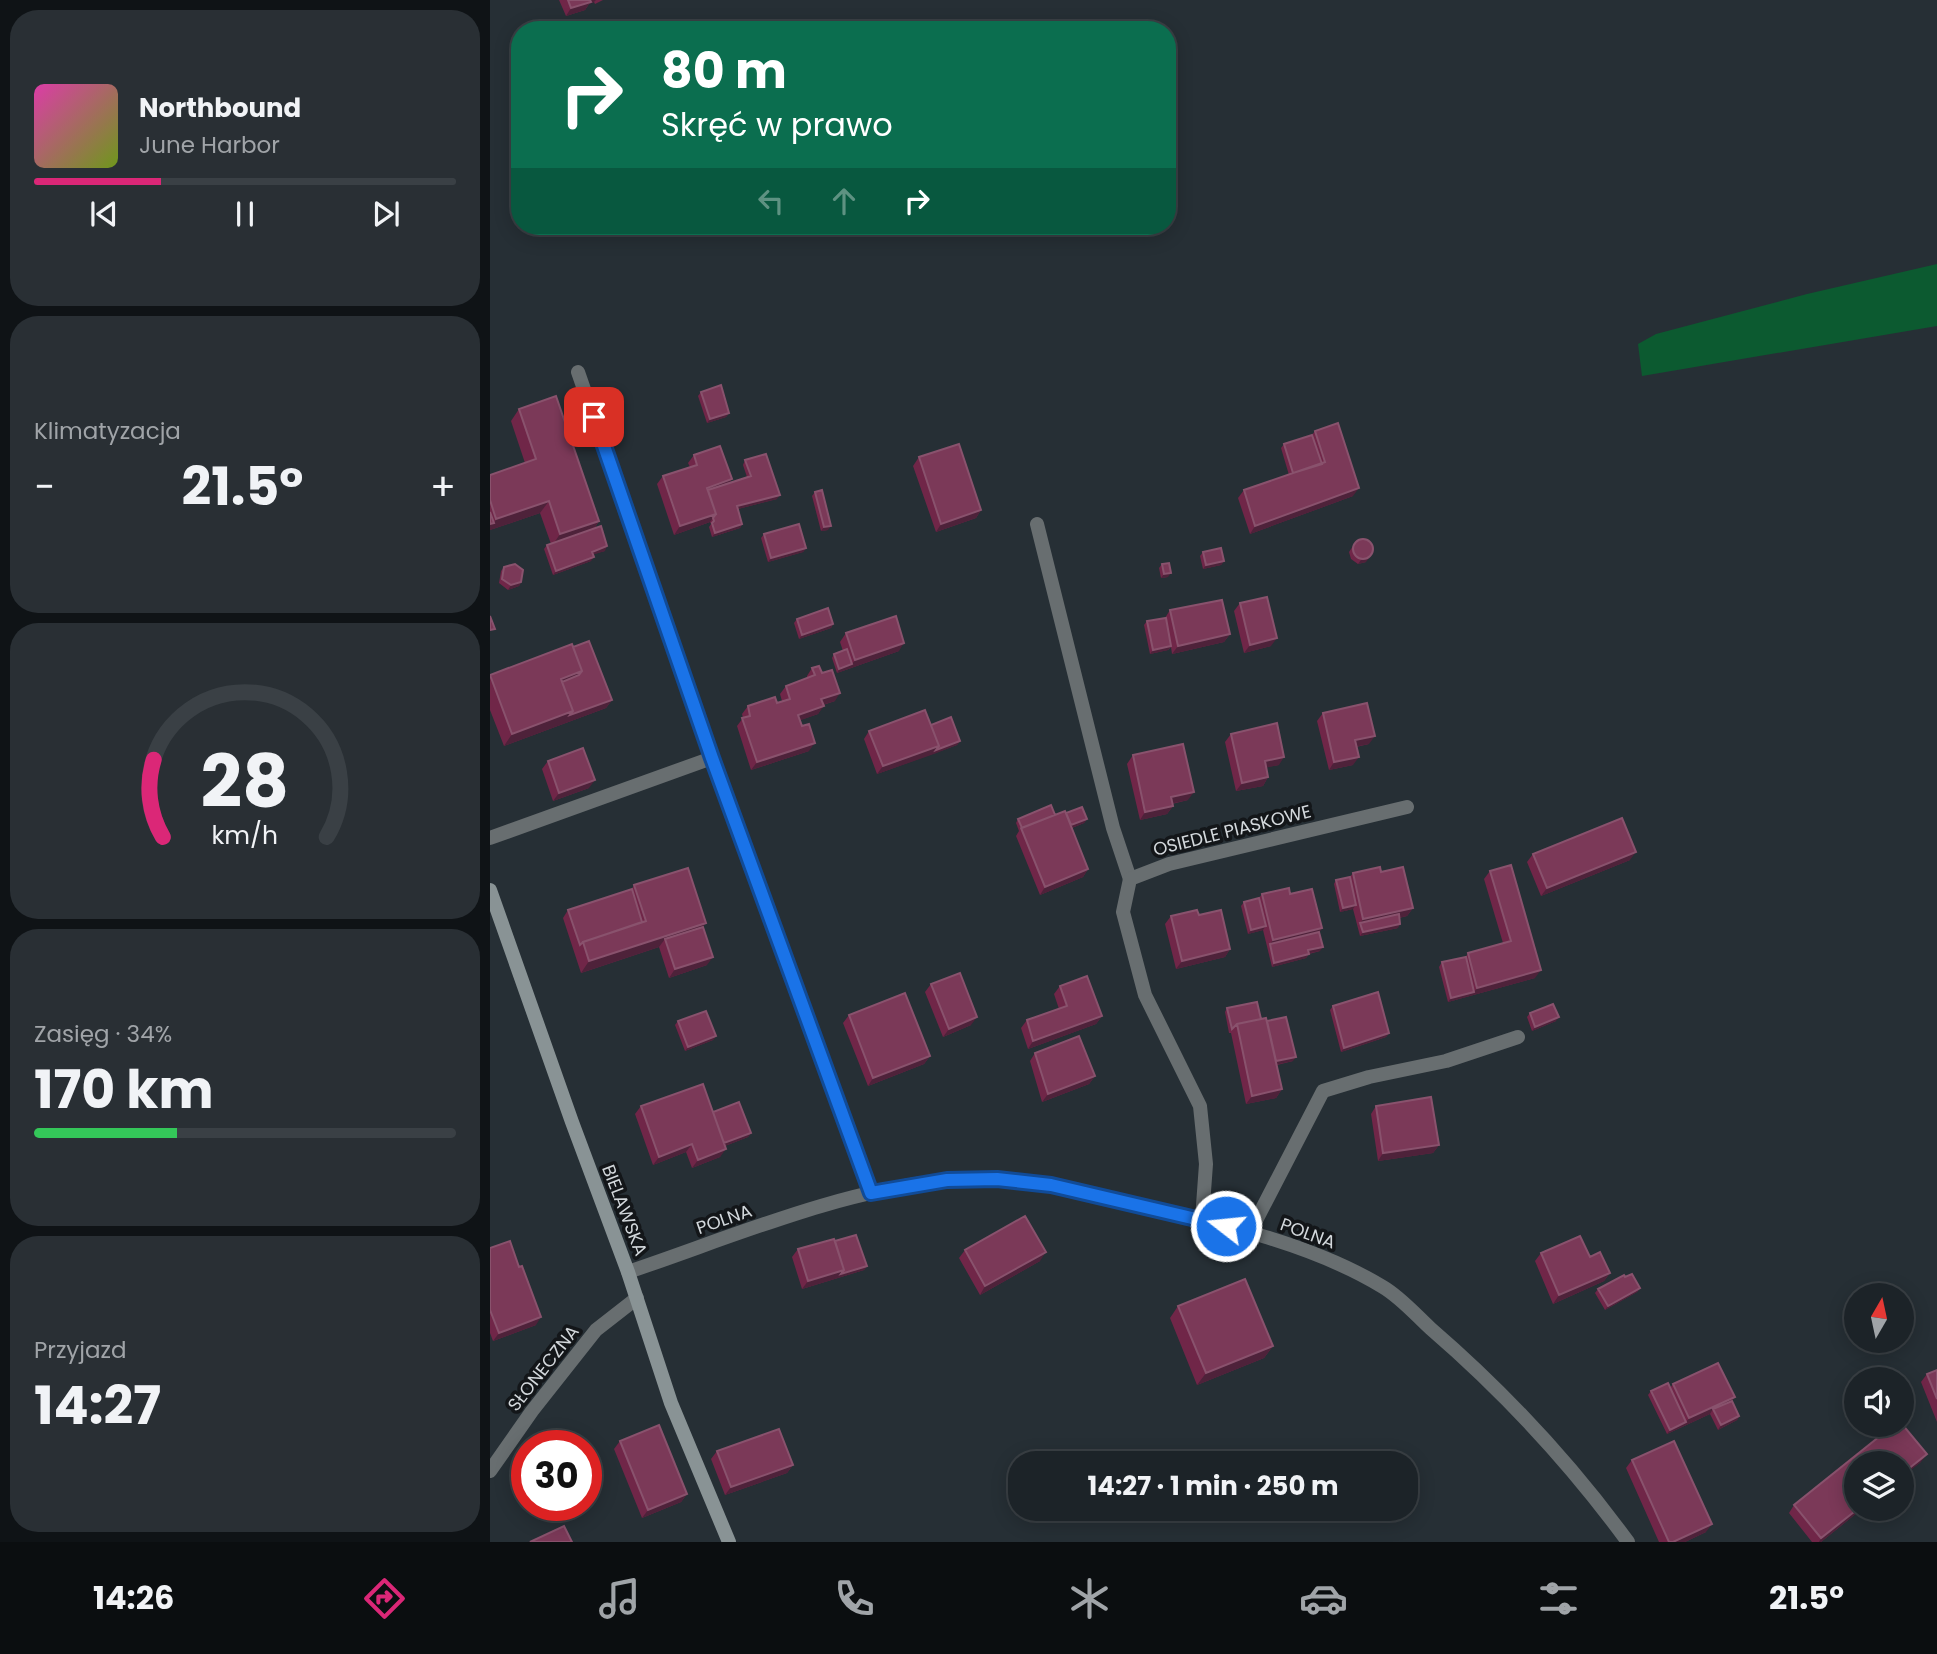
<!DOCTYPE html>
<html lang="pl">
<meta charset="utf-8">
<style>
body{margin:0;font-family:Poppins,sans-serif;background:#292f34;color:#f1f3f6;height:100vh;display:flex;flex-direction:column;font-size:26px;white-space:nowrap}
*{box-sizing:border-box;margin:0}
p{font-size:23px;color:#a0a4a8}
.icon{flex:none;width:38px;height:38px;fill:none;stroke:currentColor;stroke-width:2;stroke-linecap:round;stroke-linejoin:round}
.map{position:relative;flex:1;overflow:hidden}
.panel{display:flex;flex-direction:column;gap:10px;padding:10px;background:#0f1316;width:490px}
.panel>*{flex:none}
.guide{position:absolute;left:21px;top:21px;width:665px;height:214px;border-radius:28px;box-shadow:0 4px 18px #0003,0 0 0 2px #3a4045;background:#0b6e4f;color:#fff;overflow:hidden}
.needle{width:46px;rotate:9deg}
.fabs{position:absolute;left:1354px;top:1283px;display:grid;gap:14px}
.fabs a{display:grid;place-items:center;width:70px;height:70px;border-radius:50%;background:#1c2328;box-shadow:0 4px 18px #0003,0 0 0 2px #3a4045;font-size:35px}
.speed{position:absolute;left:21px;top:1430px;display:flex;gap:14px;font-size:35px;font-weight:700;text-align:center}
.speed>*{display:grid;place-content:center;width:91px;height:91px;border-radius:50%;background:#1c2328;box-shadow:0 4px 18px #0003,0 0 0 2px #3a4045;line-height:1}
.speed .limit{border:10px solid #d22;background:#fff;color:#111}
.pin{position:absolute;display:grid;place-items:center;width:60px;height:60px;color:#fff;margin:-30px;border-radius:14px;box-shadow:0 4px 10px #0006}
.me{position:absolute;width:77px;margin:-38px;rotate:286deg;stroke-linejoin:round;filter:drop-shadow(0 0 5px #0008)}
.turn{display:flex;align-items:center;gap:24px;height:147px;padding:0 35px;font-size:32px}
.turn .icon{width:91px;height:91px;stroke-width:2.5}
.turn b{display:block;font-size:49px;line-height:60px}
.lanes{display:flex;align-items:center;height:66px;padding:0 35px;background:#0003;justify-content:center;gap:35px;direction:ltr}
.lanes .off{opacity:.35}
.big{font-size:52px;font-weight:700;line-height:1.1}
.panel .card{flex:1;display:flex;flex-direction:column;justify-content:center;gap:10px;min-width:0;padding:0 24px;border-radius:28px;background:#292f34}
.panel .dial{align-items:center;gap:0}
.dial svg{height:182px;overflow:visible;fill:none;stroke:#3a4045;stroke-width:7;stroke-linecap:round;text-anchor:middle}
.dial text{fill:#f1f3f6;stroke:none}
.song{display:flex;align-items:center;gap:21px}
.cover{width:84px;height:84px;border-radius:10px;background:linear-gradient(135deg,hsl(320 70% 55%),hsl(80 70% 35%))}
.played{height:7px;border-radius:4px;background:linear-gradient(90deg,#db2777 30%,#3a4045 30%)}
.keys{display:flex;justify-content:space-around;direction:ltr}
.heat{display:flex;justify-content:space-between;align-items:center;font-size:38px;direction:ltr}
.charge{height:10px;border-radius:5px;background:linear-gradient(90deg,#34c759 34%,#3a4045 0)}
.trip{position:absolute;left:518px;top:1451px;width:410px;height:70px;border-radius:28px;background:#1c2328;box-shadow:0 4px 18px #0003,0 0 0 2px #3a4045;font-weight:700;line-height:70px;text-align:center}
.dock{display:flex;height:112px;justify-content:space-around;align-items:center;background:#0b0e10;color:#a0a4a8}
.dock .icon{width:49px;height:49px}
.dock .current{color:#db2777}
.dock b{font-size:32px;color:#f1f3f6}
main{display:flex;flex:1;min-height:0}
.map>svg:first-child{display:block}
.green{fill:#0c5a30}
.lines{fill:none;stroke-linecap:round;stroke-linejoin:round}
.lane{stroke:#686e70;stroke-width:14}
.street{stroke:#686e70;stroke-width:14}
.secondary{stroke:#899395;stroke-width:14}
.wall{fill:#702648}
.shaded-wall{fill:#4e223a}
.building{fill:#7b3958;stroke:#89526d;stroke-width:2}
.route-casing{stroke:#114b97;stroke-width:18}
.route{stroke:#1a73e8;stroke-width:12}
.labels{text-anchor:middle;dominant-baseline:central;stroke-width:7;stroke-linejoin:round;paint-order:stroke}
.street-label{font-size:18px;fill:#d3d8dc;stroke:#131619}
</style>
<main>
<section class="panel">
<div class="card">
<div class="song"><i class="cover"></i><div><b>Northbound</b><p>June Harbor</p></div></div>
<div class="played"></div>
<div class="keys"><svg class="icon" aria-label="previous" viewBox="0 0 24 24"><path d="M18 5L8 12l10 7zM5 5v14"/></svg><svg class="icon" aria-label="pause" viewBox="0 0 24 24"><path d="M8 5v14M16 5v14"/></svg><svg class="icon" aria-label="next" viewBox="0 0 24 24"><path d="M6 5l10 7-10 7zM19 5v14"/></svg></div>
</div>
<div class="card"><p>Klimatyzacja</p>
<div class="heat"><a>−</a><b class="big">21.5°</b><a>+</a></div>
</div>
<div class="card dial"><svg viewBox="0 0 100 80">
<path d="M14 69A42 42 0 1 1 86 69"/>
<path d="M14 69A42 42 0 0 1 10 35" stroke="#db2777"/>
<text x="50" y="56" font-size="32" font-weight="700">28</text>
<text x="50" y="72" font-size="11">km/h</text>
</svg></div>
<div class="card"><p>Zasięg · 34%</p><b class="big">170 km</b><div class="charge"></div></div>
<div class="card"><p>Przyjazd</p><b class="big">14:27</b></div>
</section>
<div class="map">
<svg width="1447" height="1542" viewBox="0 0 1447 1542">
<rect width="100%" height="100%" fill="#262f35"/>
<path class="green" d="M1447,264V326L1152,376L1148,344L1166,334L1317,294Z"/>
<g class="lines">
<path class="lane" d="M547,524L623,828L640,879
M0,838L222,758
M759,1234L833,1091L879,1077L956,1061L1028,1037
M0,1471L42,1411L106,1330L147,1298"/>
<path class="street" d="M88,372L222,758L381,1193
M712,1219L716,1164L710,1106L655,995L633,912L640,879L679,864L917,807
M138,1272C242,1237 347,1191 457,1180C520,1174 582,1190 643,1204C725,1222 821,1243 893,1287C910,1297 925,1314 940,1328C1013,1391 1081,1464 1138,1542"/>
<path class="secondary" d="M0,890L82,1122L138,1272L181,1403L239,1542"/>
</g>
<path class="wall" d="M69,0H113L105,4L104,2L99,4L95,10L76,16Z
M211,392L239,413L236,417L217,423L208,396Z
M29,409L109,521L104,529L115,551L103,554L101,561L63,575L54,549L57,545L61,544L50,513L0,530V475L35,463L21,421Z
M825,431L863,496L760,534L748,498L754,490L799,475L791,448L794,444L822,435Z
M204,455L242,479L239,483L257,477L253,465L255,460L287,499L248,509L252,524L250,528L222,537L219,527L221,524L220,522L184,535L167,484L173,476L200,467L198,463Z
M429,457L491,510L486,518L446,532L423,466Z
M325,492L338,530L331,531L322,496Z
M274,534L316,548L313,552L278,562L271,538Z
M867,540L876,562L868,564L861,559L859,552Z
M713,552L734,561L731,565L713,569L710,556Z
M672,564L678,577L671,578L669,568Z
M14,567L31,582L29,586L18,590L9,583L11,571Z
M750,603L781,646L754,653L744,611Z
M680,610L740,634L734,642L682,654L681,647L678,650L660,654L654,625L657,621L675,618Z
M307,619L343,624L341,628L309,639L304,623Z
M356,633L409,651L347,673L342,658L344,654L353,651L350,642Z
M83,647L122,700L116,708L14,746L0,710V675Z
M322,668L345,701L333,705L328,714L310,720L319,751L261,770L247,726L253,718L252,714L258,706L287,703L292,701L290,694L296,686L317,678V676Z
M833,713L879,744L866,747L863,765L839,770L827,721Z
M441,725L470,741L467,745L387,774L374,739L379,731Z
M741,734L789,765L776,767L778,777L773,786L746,791L735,742Z
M643,755L698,800L682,804L683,806L677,814L650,820L637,764Z
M58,761L99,788L63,801L52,769Z
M576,813L597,819L594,823L582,828L598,869L593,877L550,895L526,836L529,831L526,823L528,819Z
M1043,854L1140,860L1051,896L1037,862Z
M1000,871L1045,978L958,1002L949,967L952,962L976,957L978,953L1013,943L994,879Z
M891,872L923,908L917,916L909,918L908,928L870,936L863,909L850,912L844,884L846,880L860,877L863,873Z
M144,885L213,927L217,965L179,978L169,947L91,973L73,918L78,910L142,889Z
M772,894H800L829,932L830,951L819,954L816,958L782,967L773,930L758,934L751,906L754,902L769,898Z
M709,915L740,949L735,957L686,969L675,924L681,916Z
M441,984L481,1025L453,1037L435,992Z
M570,986L612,1016L606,1024L538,1049L531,1028L537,1020L569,1009L564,994Z
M843,1006L899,1033L896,1037L851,1052L840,1010Z
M737,1008L777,1021L803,1061L787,1065L792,1089L786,1098L756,1104L741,1033H739L735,1012Z
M1040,1013L1066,1021L1042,1031L1037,1017Z
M359,1015L440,1056L434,1064L378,1086L353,1023Z
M188,1021L226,1036L223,1040L195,1051L185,1025Z
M545,1053L605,1076L599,1084L552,1102L540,1061Z
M151,1106L223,1112L261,1133L258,1137L235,1146L230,1157L202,1168L196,1152L163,1165L145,1114Z
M886,1106L949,1145L943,1153L888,1161L881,1114Z
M345,1241L377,1266L374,1270L312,1289L302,1257L308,1249Z
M0,1248L46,1325L3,1341L0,1333Z
M475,1250L550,1261L490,1295L469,1258Z
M1051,1253L1100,1257L1120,1273L1114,1281L1063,1304L1045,1261Z
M1135,1277L1150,1288L1147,1292L1115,1310L1105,1293L1108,1289Z
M688,1306L783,1346L774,1358L707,1385L680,1318Z
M1447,1370V1422L1431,1382L1437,1374Z
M1183,1384L1242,1401L1249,1416L1247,1420L1228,1430L1220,1414L1177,1434L1158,1395L1161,1391L1180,1388Z
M130,1441L197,1494L191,1502L152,1518L124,1449Z
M227,1451L303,1465L297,1473L235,1495L221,1459Z
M1142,1460L1216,1532L1195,1542H1169L1136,1468Z
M1431,1462L1367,1508H1373L1331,1542H1322L1299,1513L1304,1505Z"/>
<path class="shaded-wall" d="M98,0H106L104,2L99,4L95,10L76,16L81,8Z
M239,413L236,417L217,423L220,419Z
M242,479L236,487L216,495L217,488Z
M869,488L863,496L760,534L765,526Z
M290,495L287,499L244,510L247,506Z
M59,501L50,513L0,530V524L4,523L6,519Z
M491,510L486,518L446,532L451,524Z
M226,514L220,522L184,535L190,526Z
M109,521L101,533L62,546L70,534Z
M252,524L250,528L222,537L225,533Z
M341,526L338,530L331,531L334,527Z
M117,546L115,551L99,556L102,552Z
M316,548L313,552L278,562L281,558Z
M104,557L101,561L63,575L66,571Z
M879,558L876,562L868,564L871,560Z
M734,561L731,565L713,569L716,565Z
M681,573L678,577L671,578L674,574Z
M31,582L29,586L18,590L21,585Z
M343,624L341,628L309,639L312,635Z
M740,634L734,642L682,654L688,646Z
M787,638L781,646L754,653L760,645Z
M414,643L409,651L347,673L349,669L362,664L365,660Z
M681,646L678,650L660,654L663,650Z
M92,671L83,683L70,688L71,679Z
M350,693L345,701L326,707L331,699Z
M122,700L116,708L14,746L22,734L83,711Z
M334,706L328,714L303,723L308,715Z
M885,736L879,744L859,748L865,740Z
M470,741L467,745L444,754L446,750Z
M325,743L319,751L261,770L267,762Z
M449,746L444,754L387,774L393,766Z
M794,757L789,765L769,769L775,761Z
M869,757L863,765L839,770L844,762Z
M778,777L773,786L746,791L752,783Z
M105,780L99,788L63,801L69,793Z
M704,792L698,800L675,805L681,797Z
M683,806L677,814L650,820L655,812Z
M597,819L594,823L574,831L577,827Z
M1146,852L1140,860L1051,896L1057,888Z
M598,869L593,877L550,895L555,887Z
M866,905L863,909L850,912L853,908Z
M923,908L917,916L871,926L870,923L868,927L873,919Z
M216,923L207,935L175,939L169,947L91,973L99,961Z
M910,924L908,928L870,936L873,932Z
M776,926L773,930L758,934L761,930Z
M832,928L827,937L780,944L783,940Z
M833,947L830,951L815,954L818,950Z
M740,949L735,957L686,969L692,961Z
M819,954L816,958L782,967L784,963Z
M223,957L217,965L179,978L185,969Z
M1051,970L1045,978L958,1002L961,998L984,992L987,988Z
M612,1016L606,1024L538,1049L543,1041Z
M487,1017L481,1025L453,1037L459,1029Z
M1069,1017L1066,1021L1042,1031L1045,1027Z
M899,1033L896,1037L851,1052L854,1048Z
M226,1036L223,1040L195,1051L198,1047Z
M440,1056L434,1064L378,1086L383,1078Z
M806,1057L803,1061L780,1066L783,1062Z
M605,1076L599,1084L552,1102L558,1094Z
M792,1089L786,1098L756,1104L762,1096Z
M261,1133L258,1137L227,1149L230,1145Z
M202,1144L196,1152L163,1165L169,1157Z
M949,1145L943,1153L888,1161L893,1153Z
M236,1149L230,1157L202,1168L208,1160Z
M556,1252L550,1261L490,1295L495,1286Z
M377,1266L374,1270L312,1289L318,1281L354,1270Z
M1120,1273L1114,1281L1063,1304L1069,1295Z
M1150,1288L1147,1292L1115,1310L1118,1306Z
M51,1317L46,1325L3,1341L9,1333Z
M783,1346L774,1358L707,1385L716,1373Z
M1245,1397L1239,1405L1223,1409L1220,1414L1177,1434L1180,1430L1196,1422L1199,1418Z
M1249,1416L1247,1420L1228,1430L1231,1425Z
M1437,1454L1431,1462L1412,1477V1474Z
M303,1465L297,1473L235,1495L241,1487Z
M197,1494L191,1502L152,1518L158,1510Z
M1369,1508H1373L1331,1542H1329L1331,1538Z
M1222,1524L1216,1532L1195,1542H1183Z"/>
<path class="building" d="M78,0H100L101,2L81,8Z
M231,385L239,413L220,419L211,392Z
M66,396L109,521L70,534L59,501L6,519L0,500V475L46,459L29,409Z
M848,423L869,488L765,526L754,490L835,462L825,431Z
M822,435L832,464L803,473L794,444Z
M469,444L491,510L451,524L429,457Z
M230,446L242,479L217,488L226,514L190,526L173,476L207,465L204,455Z
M276,454L290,495L247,506L252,524L225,533L222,523L224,521L223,518L226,514L218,490L261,476L255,460Z
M332,490L341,526L334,527L325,492Z
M0,512L4,523L0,524Z
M309,524L316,548L281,558L274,534Z
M111,526L117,546L102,552L104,557L66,571L57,545Z
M863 549a10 10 0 1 1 20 0a10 10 0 1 1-20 0Z
M731,548L734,561L716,565L713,552Z
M679,563L681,573L674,574L672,564Z
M25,564L33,570L31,582L21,585L12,579L14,567Z
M777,597L787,638L760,645L750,603Z
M732,600L740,634L688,646L680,610Z
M338,608L343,624L312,635L307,619Z
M0,616L5,629L0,630Z
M406,616L414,643L365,660L356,633Z
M676,618L681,646L663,650L657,621Z
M99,641L122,700L80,715L83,711L72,682L89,675L92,671L83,647Z
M82,644L92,671L71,679L83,711L22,734L0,675Z
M357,649L362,664L349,669L344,654Z
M329,666L332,673L342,670L350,693L331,699L334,706L308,715L312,726L319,724L325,743L267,762L252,718L260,716L258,706L285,697L287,703L300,699L296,686L325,675L322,668Z
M877,703L885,736L865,740L869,757L844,762L833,713Z
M435,710L449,746L393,766L379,731Z
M461,717L470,741L446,750L449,746L441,725Z
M787,723L794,757L775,761L778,777L752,783L741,734Z
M693,744L704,792L681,797L683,806L655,812L643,755Z
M93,748L105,780L69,793L58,761Z
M561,805L565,815L532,828L528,819Z
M592,807L597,819L581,825L576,813Z
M575,811L598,869L555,887L531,828Z
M1132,818L1146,852L1057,888L1043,854Z
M1021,865L1051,970L987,988L978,953L1021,941L1000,871Z
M890,867L891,872L913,867L923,908L873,919L863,873Z
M198,868L216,923L99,961L93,942L156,921L144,885Z
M860,877L866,905L853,908L846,880Z
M799,888L800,894L822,889L832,928L783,940L772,894Z
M142,889L152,922L93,942L90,945L78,910Z
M769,898L776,926L761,930L754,902Z
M707,910L709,915L731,910L740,949L692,961L681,916Z
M909,914L910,924L873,932L870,923Z
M213,927L223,957L185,969L175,939Z
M829,932L833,947L818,950L819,954L784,963L780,944Z
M976,957L984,992L961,998L952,962Z
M470,973L487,1017L459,1029L441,984Z
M597,976L612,1016L543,1041L537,1020L577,1006L570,986Z
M888,992L899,1033L854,1048L843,1006Z
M415,993L440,1056L383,1078L359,1015Z
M767,1002L771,1019L747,1024L742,1029L737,1008Z
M1063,1004L1069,1017L1045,1027L1040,1013Z
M216,1011L226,1036L198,1047L188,1021Z
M796,1017L806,1057L786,1061L777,1021Z
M776,1018L792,1089L762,1096L747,1024Z
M589,1036L605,1076L558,1094L545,1053Z
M213,1084L236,1149L208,1160L202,1144L169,1157L151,1106Z
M941,1097L949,1145L893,1153L886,1106Z
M249,1102L261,1133L234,1143L223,1112Z
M535,1216L556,1252L495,1286L475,1250Z
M366,1235L377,1266L351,1274L354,1270L345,1241Z
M1090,1236L1100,1257L1110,1252L1120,1273L1069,1295L1051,1253Z
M344,1239L354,1270L318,1281L308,1249Z
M20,1241L29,1267L32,1266L51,1317L9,1333L0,1310V1248Z
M1142,1274L1150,1288L1118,1306L1108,1289L1134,1275L1135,1277Z
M755,1279L783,1346L716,1373L688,1306Z
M1228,1363L1245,1397L1199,1418L1183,1384Z
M1447,1370V1399L1437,1374Z
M1178,1383L1196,1422L1180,1430L1161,1391Z
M1242,1401L1249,1416L1231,1425L1223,1409Z
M1405,1424H1412L1437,1454L1412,1474V1463H1367V1508H1369L1331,1538L1304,1505Z
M169,1425L197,1494L158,1510L130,1441Z
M289,1429L303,1465L241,1487L227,1451Z
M1184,1441L1222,1524L1183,1542H1179L1142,1460Z
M74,1526L82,1542H40Z"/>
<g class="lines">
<defs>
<path id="route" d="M104,417L222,758L381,1193L457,1180L507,1179L561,1185L736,1226"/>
</defs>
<use href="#route" class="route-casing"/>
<use href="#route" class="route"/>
</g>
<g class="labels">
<g class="street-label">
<text transform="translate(742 830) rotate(-14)">OSIEDLE PIASKOWE</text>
<text transform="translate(135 1210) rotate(69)">BIELAWSKA</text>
<text transform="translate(234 1219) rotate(-19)">POLNA</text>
<text transform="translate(818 1233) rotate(20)">POLNA</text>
<text transform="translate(53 1368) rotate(-52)">SŁONECZNA</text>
</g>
</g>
</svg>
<div class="fabs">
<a><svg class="needle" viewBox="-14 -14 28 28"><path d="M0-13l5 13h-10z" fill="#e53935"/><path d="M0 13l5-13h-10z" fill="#a0a4a8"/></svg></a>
<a><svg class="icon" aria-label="sound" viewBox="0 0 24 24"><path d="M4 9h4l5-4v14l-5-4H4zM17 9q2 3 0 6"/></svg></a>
<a><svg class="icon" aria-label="layers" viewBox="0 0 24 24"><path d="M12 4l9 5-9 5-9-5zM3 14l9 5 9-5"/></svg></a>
</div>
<div class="speed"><div class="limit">30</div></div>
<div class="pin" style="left:104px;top:417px;background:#d93025"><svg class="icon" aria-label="arrive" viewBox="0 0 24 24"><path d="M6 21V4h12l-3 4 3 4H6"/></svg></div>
<svg class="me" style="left:736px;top:1226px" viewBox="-20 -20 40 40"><circle r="17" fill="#1a73e8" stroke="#fff" stroke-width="3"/><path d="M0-11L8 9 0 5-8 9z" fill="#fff"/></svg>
<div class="trip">14:27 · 1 min · 250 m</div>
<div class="guide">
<div class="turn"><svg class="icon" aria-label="right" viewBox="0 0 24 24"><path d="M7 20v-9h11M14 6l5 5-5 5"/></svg><div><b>80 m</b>Skręć w prawo</div></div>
<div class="lanes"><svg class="icon off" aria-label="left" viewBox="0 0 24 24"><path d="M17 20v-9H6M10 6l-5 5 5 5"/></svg><svg class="icon off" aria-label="ahead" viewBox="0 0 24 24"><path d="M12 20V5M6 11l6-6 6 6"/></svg><svg class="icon" aria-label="right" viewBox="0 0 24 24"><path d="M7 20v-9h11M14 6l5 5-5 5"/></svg></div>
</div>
</div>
</main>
<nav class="dock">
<b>14:26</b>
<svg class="icon current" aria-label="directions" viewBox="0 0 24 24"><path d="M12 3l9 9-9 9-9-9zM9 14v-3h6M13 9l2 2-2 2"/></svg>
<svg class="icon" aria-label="music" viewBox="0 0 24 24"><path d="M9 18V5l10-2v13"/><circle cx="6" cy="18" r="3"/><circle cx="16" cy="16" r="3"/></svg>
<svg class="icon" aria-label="phone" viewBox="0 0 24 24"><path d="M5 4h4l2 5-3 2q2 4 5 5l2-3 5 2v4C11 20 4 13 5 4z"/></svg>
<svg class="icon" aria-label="climate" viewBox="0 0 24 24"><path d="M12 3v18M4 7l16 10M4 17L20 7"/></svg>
<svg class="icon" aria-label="car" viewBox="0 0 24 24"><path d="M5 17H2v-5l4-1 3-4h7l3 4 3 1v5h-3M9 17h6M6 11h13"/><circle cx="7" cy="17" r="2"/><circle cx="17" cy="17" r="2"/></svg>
<svg class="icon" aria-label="filters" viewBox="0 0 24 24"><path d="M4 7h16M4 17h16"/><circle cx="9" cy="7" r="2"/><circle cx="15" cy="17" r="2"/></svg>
<b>21.5°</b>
</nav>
